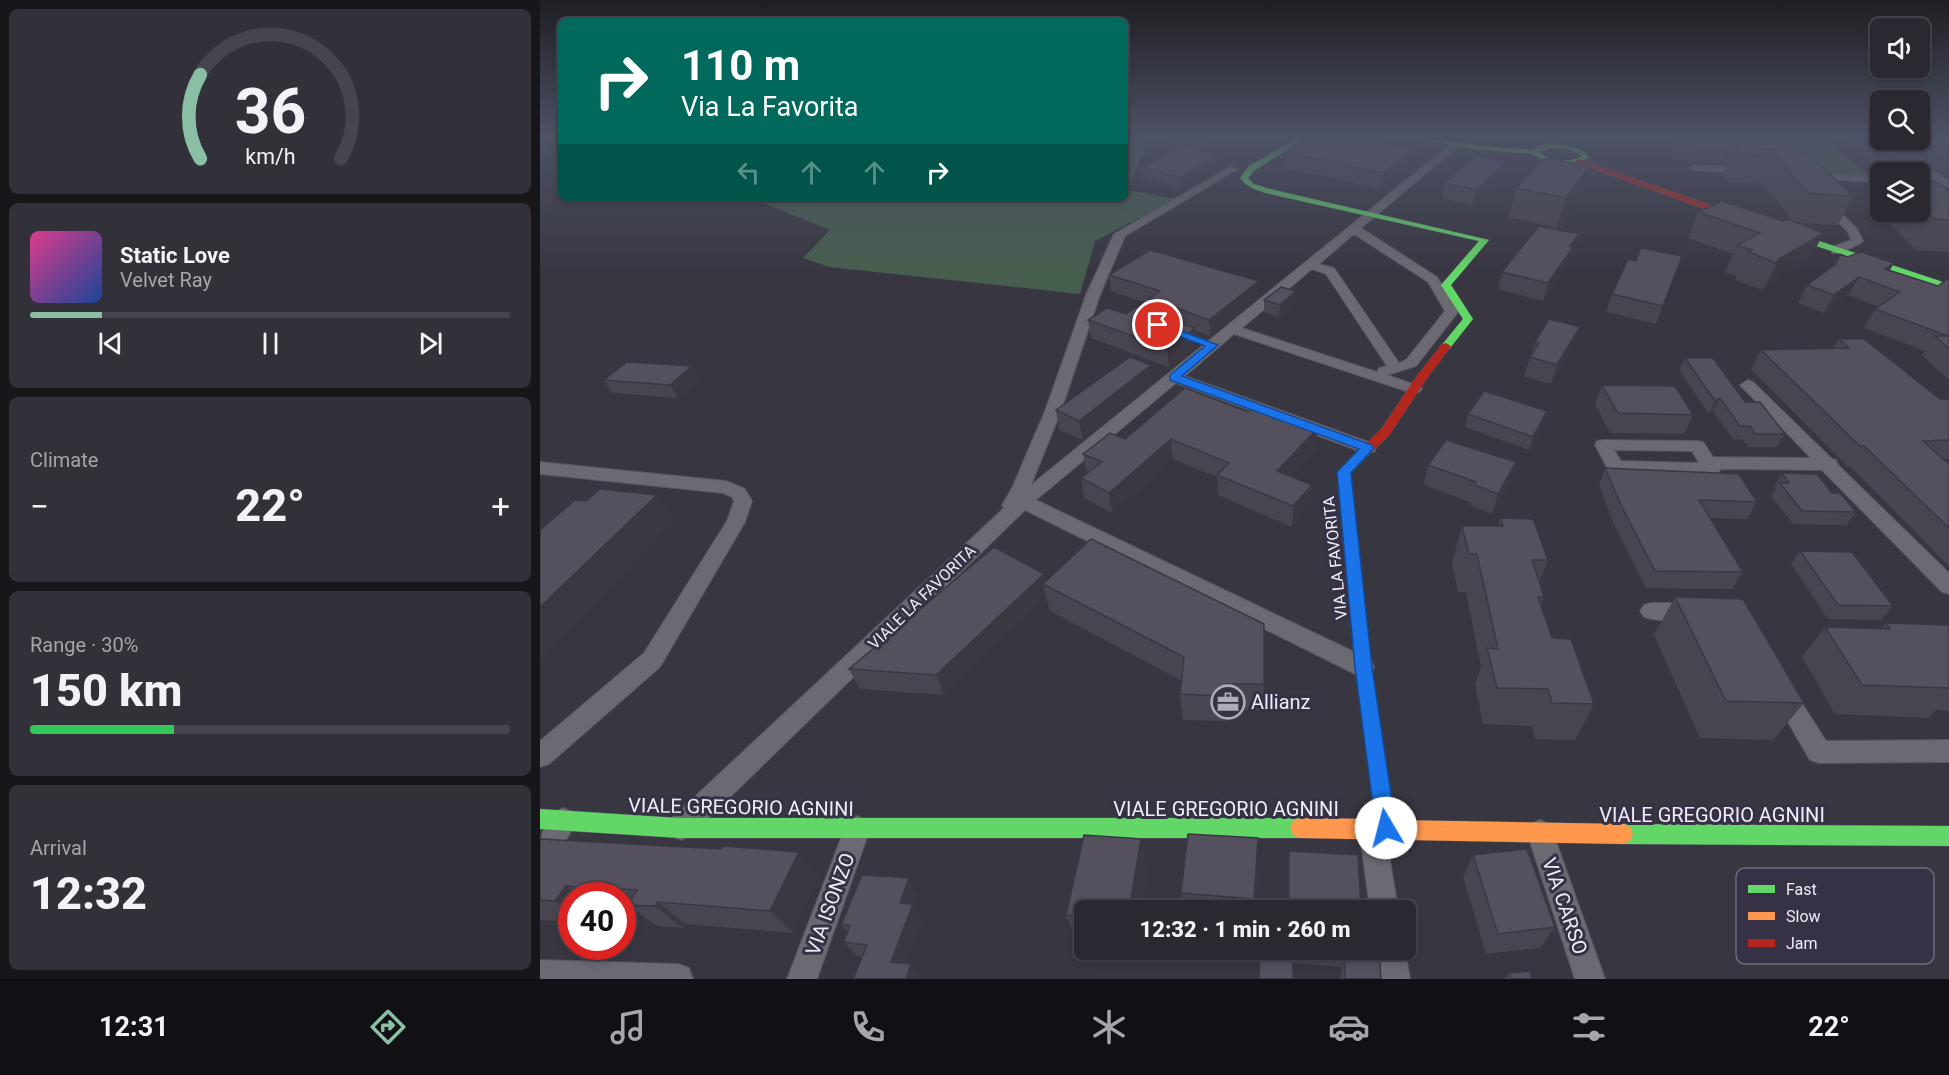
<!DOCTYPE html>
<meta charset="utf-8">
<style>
body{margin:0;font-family:Roboto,sans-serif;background:#323039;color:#f1f3f6;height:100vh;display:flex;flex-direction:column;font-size:22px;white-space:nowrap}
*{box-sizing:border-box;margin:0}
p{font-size:20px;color:#a5a6ab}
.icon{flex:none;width:33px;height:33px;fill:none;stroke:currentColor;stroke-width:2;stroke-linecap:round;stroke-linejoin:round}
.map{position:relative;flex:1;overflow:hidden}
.panel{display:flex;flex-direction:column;gap:9px;padding:9px;background:#17161b;width:540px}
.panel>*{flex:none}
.guide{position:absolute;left:18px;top:18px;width:570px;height:183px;border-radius:9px;box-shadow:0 3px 9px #0003,0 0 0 2px #46444d;background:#00695c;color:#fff;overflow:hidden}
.buttons{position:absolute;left:1330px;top:18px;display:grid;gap:12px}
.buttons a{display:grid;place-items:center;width:60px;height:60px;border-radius:9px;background:#2a2831;box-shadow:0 3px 9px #0003,0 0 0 2px #46444d;font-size:30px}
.speed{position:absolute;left:18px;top:882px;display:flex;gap:12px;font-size:30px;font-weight:700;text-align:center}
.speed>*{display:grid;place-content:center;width:78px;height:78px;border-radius:50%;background:#2a2831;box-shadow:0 3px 9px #0003,0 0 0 2px #46444d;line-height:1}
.speed .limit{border:9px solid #d22;background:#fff;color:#111}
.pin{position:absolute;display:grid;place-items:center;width:51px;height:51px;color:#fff;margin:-26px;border:3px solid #fff;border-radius:50%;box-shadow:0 2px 6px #0007}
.me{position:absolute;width:66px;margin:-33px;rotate:352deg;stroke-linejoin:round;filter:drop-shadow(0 0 4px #0008)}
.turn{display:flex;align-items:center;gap:21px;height:126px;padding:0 24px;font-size:27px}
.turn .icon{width:78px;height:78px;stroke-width:2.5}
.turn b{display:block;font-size:42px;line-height:51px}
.lanes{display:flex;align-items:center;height:57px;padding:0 24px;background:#0003;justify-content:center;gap:30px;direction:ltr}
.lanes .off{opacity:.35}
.big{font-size:45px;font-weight:800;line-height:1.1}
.panel .widget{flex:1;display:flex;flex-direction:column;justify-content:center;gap:9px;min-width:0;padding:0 21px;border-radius:9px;background:#323039}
.panel .dial{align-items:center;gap:0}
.dial svg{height:156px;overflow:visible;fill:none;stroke:#46444d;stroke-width:7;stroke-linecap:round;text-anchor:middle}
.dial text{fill:#f1f3f6;stroke:none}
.song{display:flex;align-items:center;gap:18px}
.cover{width:72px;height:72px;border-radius:9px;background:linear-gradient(135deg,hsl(330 70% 55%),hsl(220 70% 35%))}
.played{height:6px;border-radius:3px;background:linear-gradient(90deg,#8abfa5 15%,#46444d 15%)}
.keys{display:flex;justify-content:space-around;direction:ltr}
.heat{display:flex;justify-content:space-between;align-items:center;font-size:33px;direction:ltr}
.charge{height:9px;border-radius:4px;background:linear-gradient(90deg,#34c759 30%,#46444d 0)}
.trip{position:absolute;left:534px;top:900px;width:342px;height:60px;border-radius:9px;background:#2a2831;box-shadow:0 3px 9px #0003,0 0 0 2px #46444d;font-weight:800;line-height:60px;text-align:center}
.tab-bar{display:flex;height:96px;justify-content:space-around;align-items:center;background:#111014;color:#a5a6ab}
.tab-bar .icon{width:42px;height:42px}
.tab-bar .selected{color:#8abfa5}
.tab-bar b{font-size:27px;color:#f1f3f6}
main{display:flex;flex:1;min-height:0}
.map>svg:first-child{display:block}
.green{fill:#465e4e}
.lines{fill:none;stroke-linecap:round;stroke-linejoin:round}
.street-casing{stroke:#56545e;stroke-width:2}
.fast-casing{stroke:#56545e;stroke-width:1}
.slow-casing{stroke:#56545e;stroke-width:1}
.jam-casing{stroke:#56545e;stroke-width:1}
.street{fill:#6b6972;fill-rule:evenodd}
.fast{fill:#63d668;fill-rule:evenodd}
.slow{fill:#ff974d;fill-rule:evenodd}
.jam{fill:#b3261e;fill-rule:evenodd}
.wall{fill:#484551}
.shaded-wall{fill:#3b3842}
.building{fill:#54505e;stroke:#3b3842;stroke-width:1.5}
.route{fill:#1a73e8;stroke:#114b97;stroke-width:1.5}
.labels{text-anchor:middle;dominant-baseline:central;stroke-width:6;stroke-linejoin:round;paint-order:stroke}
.street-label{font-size:16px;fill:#efecf9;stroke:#363145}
.near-poi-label{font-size:20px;fill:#efecf9;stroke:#363145;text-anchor:start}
.near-street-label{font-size:20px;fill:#efecf9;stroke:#363145}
.key{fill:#363145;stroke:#6e697b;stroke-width:1.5}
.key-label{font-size:16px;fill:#efecf9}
</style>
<main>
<section class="panel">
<div class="widget dial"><svg viewBox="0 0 100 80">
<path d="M14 69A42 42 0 1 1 86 69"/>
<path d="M14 69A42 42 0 0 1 14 26" stroke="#8abfa5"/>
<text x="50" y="56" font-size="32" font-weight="700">36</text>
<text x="50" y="72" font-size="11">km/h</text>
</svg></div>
<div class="widget">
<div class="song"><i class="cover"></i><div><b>Static Love</b><p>Velvet Ray</p></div></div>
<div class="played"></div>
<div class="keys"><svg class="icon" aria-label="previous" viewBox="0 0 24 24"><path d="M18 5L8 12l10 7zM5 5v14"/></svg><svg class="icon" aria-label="pause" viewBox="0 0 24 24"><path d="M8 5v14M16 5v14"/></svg><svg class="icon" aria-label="next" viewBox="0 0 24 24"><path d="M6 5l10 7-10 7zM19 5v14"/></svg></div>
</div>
<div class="widget"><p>Climate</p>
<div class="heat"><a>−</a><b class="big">22°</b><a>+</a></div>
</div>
<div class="widget"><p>Range · 30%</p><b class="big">150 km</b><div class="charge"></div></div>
<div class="widget"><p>Arrival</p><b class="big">12:32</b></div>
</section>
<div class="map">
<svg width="1409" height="979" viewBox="0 0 1409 979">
<rect width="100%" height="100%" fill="#383641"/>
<path class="green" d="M585,135H610L588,190L635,199L555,241L540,294L289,267L263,258L290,230L211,198H585Z
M1226,135H1281L1329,176L1261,171Z"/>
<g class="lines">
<defs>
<path id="street" d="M912,143L920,145L821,228L897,277L919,311L876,366L847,375L879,386L882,389L879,392H869L694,334L645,376L834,444L836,448L834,452H822L636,383L496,500L831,660L834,667L831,674L823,676L815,674L485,510L150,836L141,840L132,836L128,827L132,818L464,508L462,505L472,488L505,411L546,295L574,234L690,167L698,169L585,236L560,295L521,411L491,485ZM814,234L888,282L905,311L866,360L859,363L794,268L779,264ZM772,269L786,274L847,366L839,368L837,372L702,328Z
M1361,153H1367L1409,181V187L1403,186L1361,157Z
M1155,165L1207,168L1212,171L1207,174L1152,170L1150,168Z
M1268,172L1341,177V183L1264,177L1263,175Z
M1285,200L1289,201L1317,229L1323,241L1321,243L1300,253H1292V247L1311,240L1308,232L1280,203Z
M1208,380L1213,382L1292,459L1296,460L1298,465L1409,573V594L1402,592L1282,470L1181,469L1178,473L1172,475L1075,473L1069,471L1055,445L1057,441L1063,440L1157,441L1163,442L1173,457L1271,458L1203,388L1200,385ZM1074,450L1152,451L1159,463L1081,461Z
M0,462L186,481L205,489L212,501L205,522L120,667L9,764L0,767V741L104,653L187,521L194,501L192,497L183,493L0,474Z
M1111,603H1151L1158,605L1162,611L1158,617C1143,622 1119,622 1104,617L1100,611L1104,605Z
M1243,683L1251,686L1286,741L1409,740V762L1279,763L1270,760L1231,693L1235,686Z
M23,808L32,812L36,821C29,837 16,858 0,865C0,840 0,819 23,808Z
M832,815L841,819L845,828L858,910H830L819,828L823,819Z
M317,816L326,820L330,829L277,979H247L308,820Z
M1000,820L1009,824L1013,833L1065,979H1035L987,833L991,824Z
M835,950H865L870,979H840Z
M0,960L138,964L149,968L153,979H0Z"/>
<path id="fast" d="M763,135H771L715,170L708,178L714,184L730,189L949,240L911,285L933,319L910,348L906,349L901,346L923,319L901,285L939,241L726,193C714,189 708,188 700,178L709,166Z
M861,135H876L933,145L993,150C1007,138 1031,146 1045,152L1049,158L1032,164L1019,165L1004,161L993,154L933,149ZM1012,148L1027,149L1040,154L1041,157C1026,163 1012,162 999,152Z
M1246,232H1252L1409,284V290L1246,236Z
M0,809L139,818H760L767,821L770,828L767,835L760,838H139L0,829Z
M1083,824L1409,826V846L1083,844L1076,841L1073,834L1076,827Z"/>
<path id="slow" d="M808,508L815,513L831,667L855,820L1083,824L1090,827L1093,834L1090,841L1083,844L760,838L753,835L750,828L753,821L760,818L835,819L815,667L801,513Z"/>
<path id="jam" d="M1039,159L1202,216L1203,218L1196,220L1036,163L1035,161Z
M906,343L911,346L885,381L850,434L811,473L815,513L813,516H803L797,472L842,428L876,377L902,344Z"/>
</defs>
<use href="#street" class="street-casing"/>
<use href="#fast" class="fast-casing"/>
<use href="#slow" class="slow-casing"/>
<use href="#jam" class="jam-casing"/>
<use href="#street" class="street"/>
<use href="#fast" class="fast"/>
<use href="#slow" class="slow"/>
<use href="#jam" class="jam"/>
</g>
<path class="wall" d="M622,135H689L663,150L620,141V136Z
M1094,135H1232L1245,150L1313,196L1298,225L1257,223L1270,259L1225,286L1223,290L1195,280L1197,277L1185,272L1193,254L1148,238L1158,212L1253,221L1223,184L1188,182L1183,174L1190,157L1186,153L1181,164L1136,158L1128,140L1095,138Z
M1292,135H1341V140H1380L1409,135V178L1386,163L1381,173L1345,171L1301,137L1294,136Z
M873,149L871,165L841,189L745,168L746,152Z
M680,155L681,164L640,187L602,178L601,168Z
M966,162L962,177L933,205L902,199L904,183Z
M1050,166L1042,194L1017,228L969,217L976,188Z
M1380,179L1409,191V252L1376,250L1331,205L1341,187V212H1380Z
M1034,251L1030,256L1028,264L1003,301L958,289L962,272Z
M1300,254L1398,286L1409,279V380L1382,355L1385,351L1324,328L1335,309L1339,307L1308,295L1284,313L1258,303L1267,285L1293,266Z
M569,275L719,281V297L670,336L656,331V346L629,367L551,338L548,320L586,314L611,312L610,304L571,291Z
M1072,294L1123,306L1116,324L1066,312Z
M724,300L756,303L739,317L724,312Z
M1299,339L1400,399H1409V459H1403L1409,464V566L1310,466H1307L1211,369L1221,350L1293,348Z
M995,342L1034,346L1011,384L984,376Z
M1145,358L1205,402L1245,434L1237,447H1208L1203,440L1193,439L1173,411L1169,414L1139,370Z
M159,379L138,398L72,393L64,380Z
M612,384L543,440L519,430L516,410Z
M1062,385L1153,415L1144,434L1070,433L1055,404Z
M1007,411L1003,424L989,450L925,427L928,414Z
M708,412L777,429L776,449L750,476L772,485L770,505L752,527L678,495L677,477L633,459L572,513L544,498L541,478L547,474L543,454L585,439Z
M888,465L970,482L952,514L930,505V502L884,485Z
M1065,468L1217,502L1207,519L1170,518L1203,572L1192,589L1106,588L1073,522L1059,485Z
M1242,473L1292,493L1316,512L1306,525L1253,524L1231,496L1236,489L1234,487Z
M960,518L1008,560L999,582L1004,597L1001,605L1012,638L1054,704L1035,740L995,739L992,726L943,724L935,685L941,667L926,592H918L912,563L922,526H958Z
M1260,551L1353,606L1341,620L1288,619L1251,564Z
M506,581L724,684L723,710H687L686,721L643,720L640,694L642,681L510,611L506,597L404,695L320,689L309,669Z
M1135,597L1264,703L1233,740L1160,738L1114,635Z
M1346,623L1409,625V711L1396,710L1388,718L1295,714L1262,657L1285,627L1341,629Z
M0,841L279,874L253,933L145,924L143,928L117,926L95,910L82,909V896H32V922L0,920Z
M749,851L821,910H748V867Z
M933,855L1015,927L1000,948L946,954L923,877Z
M717,871L715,910H643L641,893Z
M607,872L601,910H544V945H538L526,915Z
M380,894L375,907L383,919L367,963L371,964L383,977L382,979H313L322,957L317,956L304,942L308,932L301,925Z
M720,950H839L841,979H801V967L753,963Z
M969,973L992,979H965Z"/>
<path class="shaded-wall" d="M681,135H689L663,150L662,145Z
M873,149L871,165L841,189L843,173Z
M680,155L681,164L640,187V177Z
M966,162L962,177L933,205L936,190Z
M1050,166L1042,194L1017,228L1025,198Z
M1284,233L1270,259L1225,286L1223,290L1239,259Z
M1039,234L1034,251L1030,256L1028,264L1003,301L1008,283L1030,246Z
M1354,263L1344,281L1345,269Z
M1319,277L1308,295L1284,313L1294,295Z
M719,281V297L670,336L669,320Z
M756,291V303L739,317L740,305Z
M1040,327L1034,346L1011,384L1017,365Z
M655,328L656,346L629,367L627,348Z
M611,365L612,384L543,440L539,421Z
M152,366L159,379L138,398L130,385Z
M1180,398L1173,411L1169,414L1175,401Z
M1007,411L1003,424L989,450L993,437Z
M777,429L776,449L736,491L737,471Z
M631,439L633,459L572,513L569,493Z
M976,462L970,482L952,514L958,494Z
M772,485L770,505L752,527L753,506Z
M117,495L135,521L0,659V607Z
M504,574L507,587L503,584L506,597L404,695L396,675Z
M686,684L687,710L686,721L685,696Z
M718,838L717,871L715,910H714Z
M601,839L607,872L601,910H589Z
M259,852L279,874L253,933L230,911Z
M369,878L380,894L375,907L383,919L363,975L351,962L360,903Z
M26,886L40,896H32V912L15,901Z
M118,902L145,924L143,928L115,906Z
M371,964L383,977L382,979H366Z"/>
<path class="building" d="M622,135H681L662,145L620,136Z
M776,135H801L873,149L843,173L746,152Z
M1136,135H1173L1186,151L1141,145Z
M1186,135H1232L1245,150L1198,147Z
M1319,135H1341V140H1356L1388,161L1351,159Z
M1380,135H1409V161L1375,140H1380Z
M642,146L680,155L640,177L601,168Z
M1194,147L1266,152L1313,196L1268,193L1235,156L1200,154Z
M936,156L966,162L936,190L904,183Z
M1004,158L1050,166L1025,198L976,188Z
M1380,179H1385L1389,182L1398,183L1409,191V220L1395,219L1380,206Z
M1182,201L1243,221L1247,219L1284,233L1239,259L1236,263L1208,252L1212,250L1197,245L1220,233L1158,212Z
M999,226L1039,234L1030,246L1033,247L1008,283L962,272Z
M1101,248L1142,256L1123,306L1072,294L1088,259L1096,261Z
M610,250L719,281L669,320L610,298L620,291L569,275Z
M1321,252L1354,263L1345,269L1398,286L1407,279H1409V349L1395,336H1408L1335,309L1360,292L1319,277L1294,295L1267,285L1296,264L1300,254L1307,257Z
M741,287L756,291L740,305L724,300Z
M596,307L655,328L627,348L548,320L567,308L586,314Z
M1009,319L1040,327L1017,365L990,357L999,343L995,342Z
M1299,339H1324L1400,399H1409V440L1383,441L1409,464V528L1324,446H1320L1221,350L1309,348Z
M590,357L611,365L539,421L516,410Z
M1145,358H1173L1205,402H1220L1245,434H1215L1210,426H1200L1180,398L1175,401Z
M87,362L152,366L130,385L64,380Z
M1062,385L1135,386L1153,415L1078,413Z
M645,388L708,412L715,405L777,429L737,471L772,485L753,506L677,475L689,463L631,439L569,493L541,478L562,462L543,454L570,433L585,439Z
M944,391L1007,411L993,437L928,414Z
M906,440L976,462L958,494L935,485L936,482L888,465Z
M1065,468L1199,474L1217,502L1159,500L1203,572L1115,571L1081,505Z
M1242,473L1277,474L1292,493H1300L1316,512L1262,511L1240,483H1249Z
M60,489L117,495L0,607V530L35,500L46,501Z
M960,518L993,519L1008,560H992L1004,597H998L1012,638L1031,639L1054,704L1012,703L1008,689L957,688L947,648L958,649L937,554H929L922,526H963Z
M551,539L724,624V684H686L685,696L640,694L644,657L503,584Z
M454,547L504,574L396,675L309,669Z
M1260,551L1312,552L1353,606L1298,605Z
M1135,597L1203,599L1264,703L1186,701Z
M1346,623L1409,625V688L1322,685L1285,627L1350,629Z
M648,834L718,838L714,899L641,893Z
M544,835L601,839L589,910H544V916L526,915Z
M1,839L181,849L183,846L259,852L230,911L118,902L115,906L88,905L97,890L26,886L15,901L0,900V841Z
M987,849L1015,927L958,934L933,855Z
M749,851L818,855L821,910H749Z
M322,875L369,878L360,903L373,904L351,962L371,964L366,979H313L327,945L304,942L310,925H301Z
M720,950H753V979H719Z
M753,950H839L841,979H805L804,953Z
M990,971L992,979H971L969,973Z"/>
<linearGradient id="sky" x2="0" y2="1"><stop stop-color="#1f1e24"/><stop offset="0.5" stop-color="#4d5265"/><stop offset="1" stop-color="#4d5265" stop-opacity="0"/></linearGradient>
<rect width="1409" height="272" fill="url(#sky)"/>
<path class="route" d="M618,322L678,345L642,376L832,445L834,448L811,473L832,667L856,828L853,836L846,838L839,836L836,828L815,667L797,472L819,449L630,380V375L665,346L615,327V323Z"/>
<defs>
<symbol id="office-ring" viewBox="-11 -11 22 22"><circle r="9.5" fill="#363145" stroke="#afacb9" stroke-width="1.5"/><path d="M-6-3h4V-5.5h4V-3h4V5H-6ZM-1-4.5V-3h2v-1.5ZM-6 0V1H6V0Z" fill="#afacb9"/></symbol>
</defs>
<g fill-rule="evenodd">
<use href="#office-ring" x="669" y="683" width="38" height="38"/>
</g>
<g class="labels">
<g class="street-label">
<text transform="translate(795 558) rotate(-96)">VIA LA FAVORITA</text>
<text transform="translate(382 597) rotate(-44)">VIALE LA FAVORITA</text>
</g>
<g class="near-poi-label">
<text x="711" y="702">Allianz</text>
</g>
<g class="near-street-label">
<text transform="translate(201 807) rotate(1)">VIALE GREGORIO AGNINI</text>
<text x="686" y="809">VIALE GREGORIO AGNINI</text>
<text x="1172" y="815">VIALE GREGORIO AGNINI</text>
<text transform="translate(290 904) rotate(-70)">VIA ISONZO</text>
<text transform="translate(1025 906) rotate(71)">VIA CARSO</text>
</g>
</g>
<rect x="1196" y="868" width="198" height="96" rx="9" class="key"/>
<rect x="1208" y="885" width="27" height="8" fill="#63d668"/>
<rect x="1208" y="912" width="27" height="8" fill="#ff974d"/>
<rect x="1208" y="939" width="27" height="8" fill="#b3261e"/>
<g class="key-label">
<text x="1246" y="895">Fast</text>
<text x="1246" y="922">Slow</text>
<text x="1246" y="949">Jam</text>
</g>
</svg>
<div class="buttons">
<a><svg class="icon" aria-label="sound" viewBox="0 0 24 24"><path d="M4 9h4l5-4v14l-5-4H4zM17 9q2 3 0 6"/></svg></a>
<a><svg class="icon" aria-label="search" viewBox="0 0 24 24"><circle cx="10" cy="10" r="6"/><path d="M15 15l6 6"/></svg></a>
<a><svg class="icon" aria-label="layers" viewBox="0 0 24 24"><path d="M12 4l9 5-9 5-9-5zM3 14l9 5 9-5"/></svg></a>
</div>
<div class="speed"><div class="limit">40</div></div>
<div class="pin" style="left:618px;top:325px;background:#d93025"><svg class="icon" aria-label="arrive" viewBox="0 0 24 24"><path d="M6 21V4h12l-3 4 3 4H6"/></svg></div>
<svg class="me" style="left:846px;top:828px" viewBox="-20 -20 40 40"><circle r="19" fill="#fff"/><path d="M0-13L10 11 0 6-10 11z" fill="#1a73e8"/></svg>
<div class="trip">12:32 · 1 min · 260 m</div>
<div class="guide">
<div class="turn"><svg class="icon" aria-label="right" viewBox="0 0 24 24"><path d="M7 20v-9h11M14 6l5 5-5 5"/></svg><div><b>110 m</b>Via La Favorita</div></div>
<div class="lanes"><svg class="icon off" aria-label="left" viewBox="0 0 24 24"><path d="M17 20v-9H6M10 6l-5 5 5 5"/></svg><svg class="icon off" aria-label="ahead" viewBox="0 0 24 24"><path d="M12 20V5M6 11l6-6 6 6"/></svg><svg class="icon off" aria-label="ahead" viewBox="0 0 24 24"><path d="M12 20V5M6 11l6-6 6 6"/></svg><svg class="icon" aria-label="right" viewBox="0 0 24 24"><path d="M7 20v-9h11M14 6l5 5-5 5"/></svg></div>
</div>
</div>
</main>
<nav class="tab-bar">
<b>12:31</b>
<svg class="icon selected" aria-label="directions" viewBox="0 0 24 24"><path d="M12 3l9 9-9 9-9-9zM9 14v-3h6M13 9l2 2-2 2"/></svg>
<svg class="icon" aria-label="music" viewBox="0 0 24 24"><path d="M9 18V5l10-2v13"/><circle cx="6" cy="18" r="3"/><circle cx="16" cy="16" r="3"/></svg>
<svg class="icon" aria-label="phone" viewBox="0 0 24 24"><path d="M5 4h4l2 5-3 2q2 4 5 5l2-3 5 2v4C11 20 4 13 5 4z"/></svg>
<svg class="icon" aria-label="climate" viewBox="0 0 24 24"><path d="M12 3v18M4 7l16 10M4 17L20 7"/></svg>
<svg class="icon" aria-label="car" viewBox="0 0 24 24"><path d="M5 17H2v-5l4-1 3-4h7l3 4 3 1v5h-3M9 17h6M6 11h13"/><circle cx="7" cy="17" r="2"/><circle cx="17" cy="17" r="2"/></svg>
<svg class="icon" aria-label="filters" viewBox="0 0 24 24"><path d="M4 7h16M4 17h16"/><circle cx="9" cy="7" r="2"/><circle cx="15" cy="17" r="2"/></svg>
<b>22°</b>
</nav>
